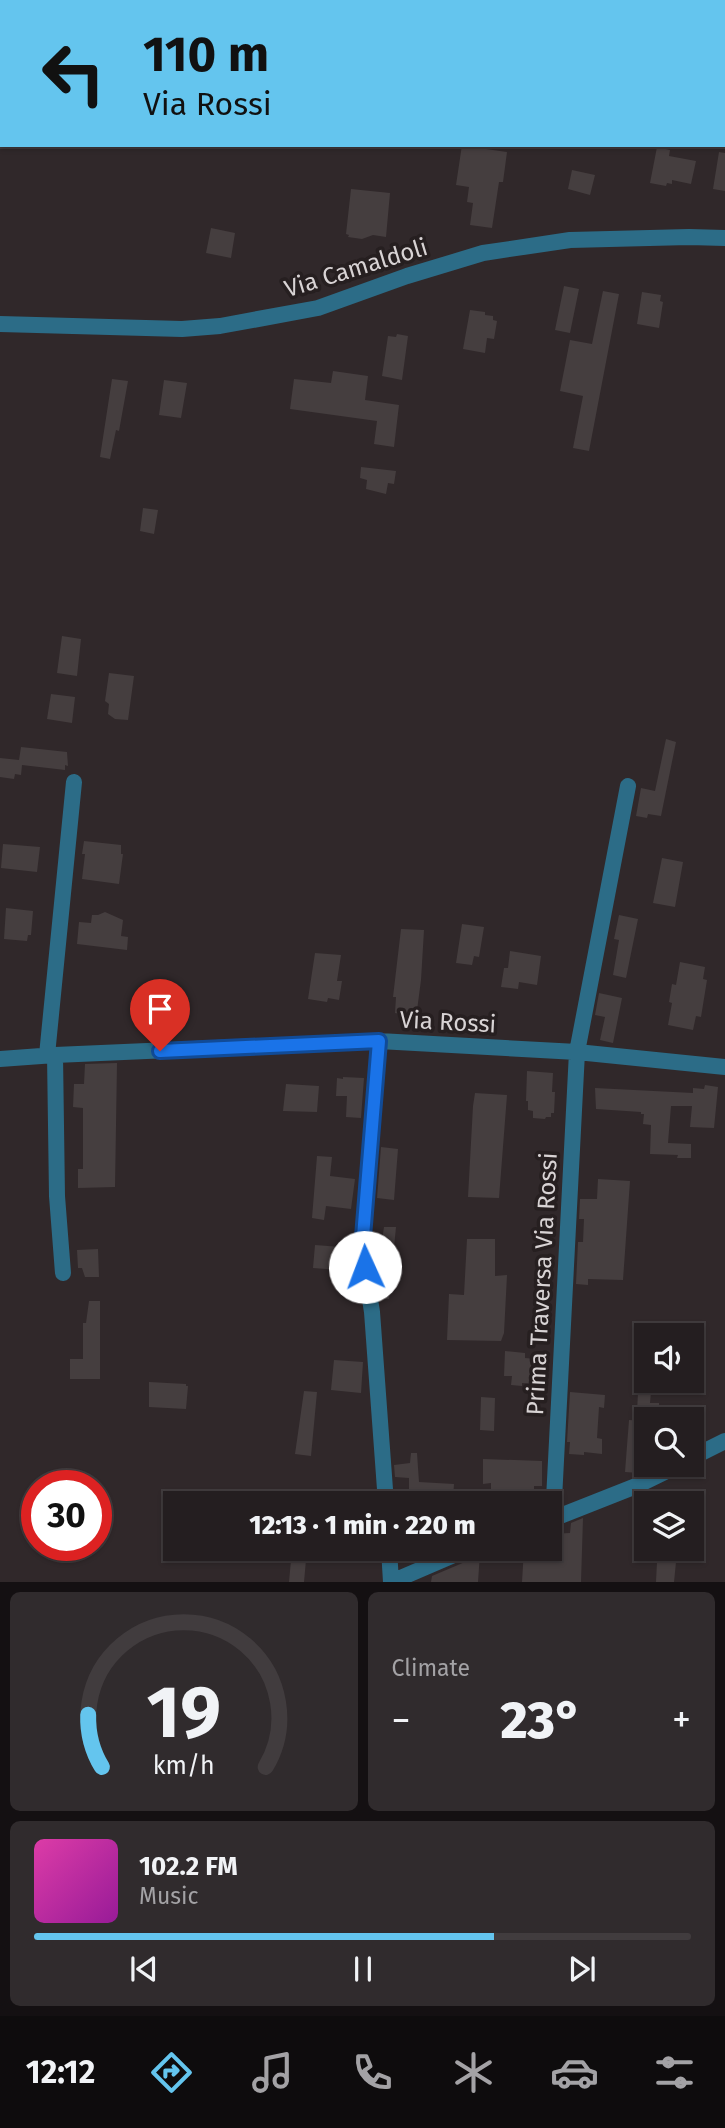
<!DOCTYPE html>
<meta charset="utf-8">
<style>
body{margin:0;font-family:"Fira Sans",sans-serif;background:#302b2d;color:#f1f3f6;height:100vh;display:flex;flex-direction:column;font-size:26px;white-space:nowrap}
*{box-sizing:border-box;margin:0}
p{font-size:23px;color:#a3a2a5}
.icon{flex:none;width:38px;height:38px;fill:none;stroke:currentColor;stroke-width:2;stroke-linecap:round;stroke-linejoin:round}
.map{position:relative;height:1582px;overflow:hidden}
.panel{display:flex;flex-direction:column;gap:10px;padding:10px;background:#141012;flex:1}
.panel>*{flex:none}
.hud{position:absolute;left:0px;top:0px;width:726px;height:147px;box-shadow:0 2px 5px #0004,0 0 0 2px #413c3e;background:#64c5ee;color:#111;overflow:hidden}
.controls{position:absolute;left:634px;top:1323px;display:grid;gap:14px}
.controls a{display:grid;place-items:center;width:70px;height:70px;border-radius:0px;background:#241e20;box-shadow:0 2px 5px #0004,0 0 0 2px #413c3e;font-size:35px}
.speed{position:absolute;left:21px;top:1470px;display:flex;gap:14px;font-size:35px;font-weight:700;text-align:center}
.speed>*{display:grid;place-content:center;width:91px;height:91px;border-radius:50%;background:#241e20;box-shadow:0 2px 5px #0004,0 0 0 2px #413c3e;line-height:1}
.speed .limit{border:10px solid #d22;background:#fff;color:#111}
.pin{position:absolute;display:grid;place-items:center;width:60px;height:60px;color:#fff;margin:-72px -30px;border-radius:50% 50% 50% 0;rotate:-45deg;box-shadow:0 0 7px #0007}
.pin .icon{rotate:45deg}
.me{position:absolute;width:77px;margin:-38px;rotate:358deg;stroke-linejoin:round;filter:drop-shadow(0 0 5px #0008)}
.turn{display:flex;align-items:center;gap:24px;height:147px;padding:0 28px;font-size:32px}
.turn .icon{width:91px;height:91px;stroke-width:2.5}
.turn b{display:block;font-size:49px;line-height:60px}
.big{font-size:52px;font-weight:800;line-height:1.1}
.panel .tile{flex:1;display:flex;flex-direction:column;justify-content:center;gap:10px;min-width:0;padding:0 24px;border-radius:10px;background:#302b2d}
.panel .dial{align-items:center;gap:0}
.dial svg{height:182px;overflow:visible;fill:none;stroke:#413c3e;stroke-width:7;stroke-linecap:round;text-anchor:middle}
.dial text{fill:#f1f3f6;stroke:none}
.song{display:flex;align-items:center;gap:21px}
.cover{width:84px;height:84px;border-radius:10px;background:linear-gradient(135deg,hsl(320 70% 55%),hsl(300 70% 35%))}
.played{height:7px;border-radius:4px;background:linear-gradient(90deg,#64c5ee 70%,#413c3e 70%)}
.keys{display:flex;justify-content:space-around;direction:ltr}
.heat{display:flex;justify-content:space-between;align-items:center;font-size:38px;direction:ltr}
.panel .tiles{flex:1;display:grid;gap:10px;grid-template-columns:1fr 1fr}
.tile:last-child{grid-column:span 2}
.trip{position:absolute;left:163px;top:1491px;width:399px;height:70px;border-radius:0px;background:#241e20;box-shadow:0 2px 5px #0004,0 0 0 2px #413c3e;font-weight:800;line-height:70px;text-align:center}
.menu{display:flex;height:112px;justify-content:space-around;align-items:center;background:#0e0c0d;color:#a3a2a5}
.menu .icon{width:49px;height:49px}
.menu .current{color:#64c5ee}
.menu b{font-size:32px;color:#f1f3f6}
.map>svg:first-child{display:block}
.building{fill:#453e3f}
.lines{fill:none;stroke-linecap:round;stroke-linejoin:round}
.minor{stroke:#2c6c87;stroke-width:16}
.route-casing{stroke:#114b97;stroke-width:18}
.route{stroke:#1a73e8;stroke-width:12}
.labels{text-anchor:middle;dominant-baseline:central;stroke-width:7;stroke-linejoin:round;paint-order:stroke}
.street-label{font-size:24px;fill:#d8d3d4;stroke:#261f20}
</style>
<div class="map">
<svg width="725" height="1582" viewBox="0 0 725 1582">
<rect width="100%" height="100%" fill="#30282a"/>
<path class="building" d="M462,145H479V148L507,152L503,182H499L492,228L470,225L473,203L467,202L469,187L456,185Z
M657,147L670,150L669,156L696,161L691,184L672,180V184L667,183L666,186L650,183Z
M719,152L725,153V191L713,189Z
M572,170L595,175L590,195L568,189Z
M351,189L390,193L386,237L373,235L362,239L348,237L349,235L346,234Z
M211,228L235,233L231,258L206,253Z
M564,286L579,289L570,333L555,330Z
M603,291L619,294L589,451L573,448L583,396L560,391L570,340L592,344Z
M642,292L661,295L660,301L663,302L659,328L637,324Z
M470,310L485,312V315L493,316V320L497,321L494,339L487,338L485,353L463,349Z
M397,334L408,336L402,380L382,376L388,336L396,337Z
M333,371L368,376L365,400L399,405L394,447L374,444L377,421L290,409L294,379L331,383Z
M112,379L128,381L119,431L116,430L110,459L100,457Z
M164,380L187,383L181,418L159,415Z
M361,467L396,471L394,484L388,483L386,494L366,489L367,480L360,478Z
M143,508L158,510L154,534L140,531Z
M62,636L81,639L77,676L57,673Z
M109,673L134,676L128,720L115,719L108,714L109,704L105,701Z
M51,694L75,697L72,723L47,719Z
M666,739L676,742L661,816L648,814L647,818L636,816L641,788L655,791Z
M21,747L67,752L68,766L65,765V770L22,765L21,775L15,774L14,779L0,777V758L19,760Z
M84,841L121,845V854H123L119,884L82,879L85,854H82Z
M3,844L40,847L37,872L1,868Z
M662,858L683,862L675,907L653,903Z
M6,908L33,911L31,935H28L27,941L4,939Z
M105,912L123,920L121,936L128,937L127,950L77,944L79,922L91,923L92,915H98Z
M619,915L638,919L626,978L613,975L619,940L614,939Z
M462,924L484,927L479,957L474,956L472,965L456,963Z
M401,929L424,930L421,980L416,1018L405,1017V1015L395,1013L396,997H393Z
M510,951L541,956L537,985L519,982L518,989L501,987L504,968H508Z
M315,953L341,955L337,981H342L339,1000L328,998L327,1002L308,999Z
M680,962L705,967L703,979L707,980L701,1017L696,1016L693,1030L668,1025L672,1003L669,1002L672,984L676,985Z
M599,993L622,998L613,1043L600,1040L605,1017L595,1015Z
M117,1063L115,1187L78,1188V1169H83V1108L73,1107L74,1084H84L85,1064Z
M527,1071L553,1073L552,1092H555L554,1113H551V1117H546L545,1119L533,1118V1111L528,1110V1101H526Z
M343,1077L364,1078L361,1118L346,1117L347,1096H336L337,1078L343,1079Z
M286,1084L319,1086L317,1112L283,1111Z
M705,1085L718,1087L714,1128L690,1127L692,1106H671L668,1143L691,1144V1158H677L678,1155L650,1154L651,1125L643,1124L644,1114H641V1112L596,1109L595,1088L693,1093V1088L704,1089Z
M475,1093L507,1095L499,1198L468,1197L473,1106Z
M381,1147L398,1149L394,1200L377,1198Z
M317,1156L332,1157L330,1176L355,1179L351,1209L326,1206L324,1220L312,1218Z
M598,1179L630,1181L623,1280L588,1279V1285L576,1284L578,1242H583L584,1219H579L580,1199H597Z
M384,1227H396L389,1299L380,1298L373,1249V1239L382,1240Z
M467,1239H495V1276L507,1275L504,1333L501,1341L447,1340L449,1294L464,1295Z
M315,1245L341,1247L339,1270L313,1268Z
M98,1249L99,1277H85L82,1268H78L77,1250Z
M89,1301H100V1379H70V1359H83V1323H86Z
M505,1351L525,1353V1358L538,1359L537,1384L522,1383V1386L511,1385L512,1376H504Z
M334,1360L363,1362L361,1393L331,1390Z
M149,1382L186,1384V1386H188L186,1409L149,1407Z
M304,1391L317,1392L311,1456L295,1454Z
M570,1392L605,1395L604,1408L599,1407L597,1438L602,1439V1454L584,1452V1455L569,1454L570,1442H567Z
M638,1392H651L650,1403H659V1414L637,1413Z
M481,1397L495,1398L494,1431L480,1430Z
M629,1420L644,1421L646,1469H642L639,1473L625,1472Z
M411,1453H417L419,1482L454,1484L453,1498H439V1503H409V1478L395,1477L394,1465L410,1463Z
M483,1459L542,1461V1486H534V1492L491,1491V1483L483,1484Z
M583,1518L581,1582H522L524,1549H550V1534L570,1533L571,1523Z
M292,1549H307L304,1582H289Z
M646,1549H671L670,1562H676L674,1582H656L657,1562H645Z
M477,1553H480L478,1582H431L432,1576L472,1559Z"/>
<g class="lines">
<path class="minor" d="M0,324L182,329L220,326L318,308L407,276L483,253L570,240L689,237L725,238
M379,1041L362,1249L372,1312L386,1503
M47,1055L74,782
M55,1055L57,1196L63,1273
M0,1059L55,1055L379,1041L577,1052L725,1067
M691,1458L725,1441
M553,1519L577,1052L628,786
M550,1520L636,1486L679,1465
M389,1549L391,1582
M391,1582L468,1549"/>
</g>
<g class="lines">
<defs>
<path id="route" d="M160,1051L379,1041L362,1249L365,1267"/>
</defs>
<use href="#route" class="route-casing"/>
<use href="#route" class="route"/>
</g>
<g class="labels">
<g class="street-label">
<text transform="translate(356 268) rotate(-17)">Via Camaldoli</text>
<text transform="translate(448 1022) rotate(3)">Via Rossi</text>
<text transform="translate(542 1284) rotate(-87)">Prima Traversa Via Rossi</text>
</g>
</g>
</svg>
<div class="controls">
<a><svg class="icon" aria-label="sound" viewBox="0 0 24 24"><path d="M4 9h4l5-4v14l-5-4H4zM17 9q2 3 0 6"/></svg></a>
<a><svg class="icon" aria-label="search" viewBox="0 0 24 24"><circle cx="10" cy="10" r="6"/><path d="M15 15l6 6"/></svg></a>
<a><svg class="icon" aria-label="layers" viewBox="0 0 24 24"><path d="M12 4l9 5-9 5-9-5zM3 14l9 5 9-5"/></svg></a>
</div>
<div class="speed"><div class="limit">30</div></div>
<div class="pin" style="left:160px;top:1051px;background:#d93025"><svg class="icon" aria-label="arrive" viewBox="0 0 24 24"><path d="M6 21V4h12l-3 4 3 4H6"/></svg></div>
<svg class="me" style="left:365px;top:1267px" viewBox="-20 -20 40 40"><circle r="19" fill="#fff"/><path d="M0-13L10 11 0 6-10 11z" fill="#1a73e8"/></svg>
<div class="trip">12:13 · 1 min · 220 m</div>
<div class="hud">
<div class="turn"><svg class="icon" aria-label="left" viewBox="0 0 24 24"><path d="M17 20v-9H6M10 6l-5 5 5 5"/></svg><div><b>110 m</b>Via Rossi</div></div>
</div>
</div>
<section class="panel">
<div class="tiles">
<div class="tile dial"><svg viewBox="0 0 100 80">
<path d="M14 69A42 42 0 1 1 86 69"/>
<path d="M14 69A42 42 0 0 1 8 46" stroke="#64c5ee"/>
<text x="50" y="56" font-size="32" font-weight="700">19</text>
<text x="50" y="72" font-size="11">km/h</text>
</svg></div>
<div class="tile"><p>Climate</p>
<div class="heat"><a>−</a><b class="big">23°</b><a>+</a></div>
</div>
<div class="tile">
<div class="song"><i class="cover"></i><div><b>102.2 FM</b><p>Music</p></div></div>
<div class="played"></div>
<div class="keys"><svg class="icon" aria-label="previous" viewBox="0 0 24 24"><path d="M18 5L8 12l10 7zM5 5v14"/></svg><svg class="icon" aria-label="pause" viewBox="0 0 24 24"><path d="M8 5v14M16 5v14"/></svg><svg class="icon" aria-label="next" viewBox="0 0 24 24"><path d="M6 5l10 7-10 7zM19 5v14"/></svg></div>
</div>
</div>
</section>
<nav class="menu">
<b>12:12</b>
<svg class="icon current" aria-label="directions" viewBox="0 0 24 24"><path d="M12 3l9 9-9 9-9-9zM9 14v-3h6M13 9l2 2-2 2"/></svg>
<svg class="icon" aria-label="music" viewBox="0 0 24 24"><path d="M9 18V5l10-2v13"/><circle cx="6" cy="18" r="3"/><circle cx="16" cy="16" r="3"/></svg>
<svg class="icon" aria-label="phone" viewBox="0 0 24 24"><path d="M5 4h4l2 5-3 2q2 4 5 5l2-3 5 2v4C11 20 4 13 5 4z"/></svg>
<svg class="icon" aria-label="climate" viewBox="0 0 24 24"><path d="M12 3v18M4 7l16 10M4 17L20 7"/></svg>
<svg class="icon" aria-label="car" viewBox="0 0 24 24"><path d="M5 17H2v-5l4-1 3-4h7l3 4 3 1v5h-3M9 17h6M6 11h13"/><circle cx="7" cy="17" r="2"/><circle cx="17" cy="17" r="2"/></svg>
<svg class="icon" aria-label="filters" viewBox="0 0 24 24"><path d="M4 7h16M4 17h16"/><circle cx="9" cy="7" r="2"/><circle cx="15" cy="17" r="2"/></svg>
</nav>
